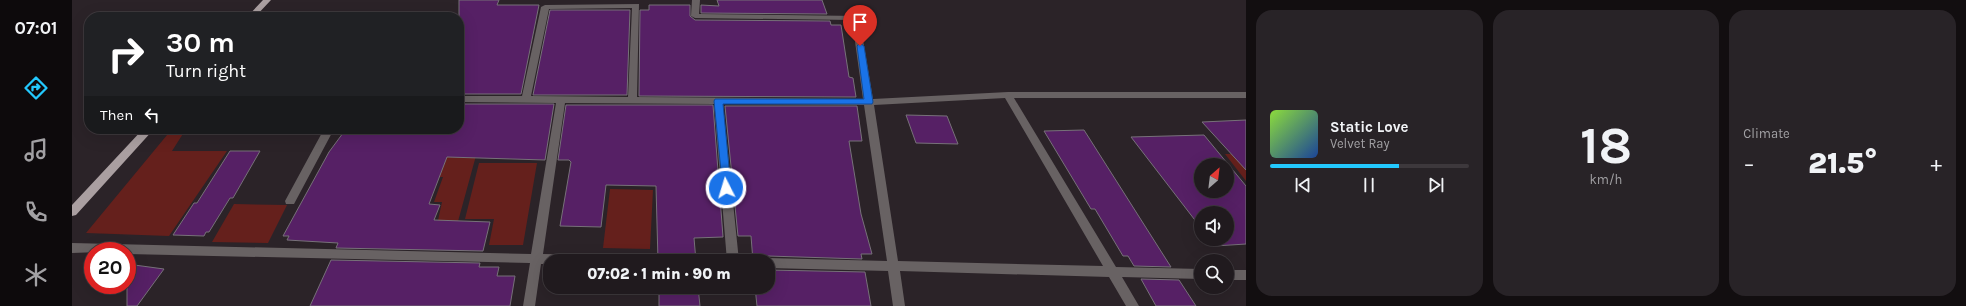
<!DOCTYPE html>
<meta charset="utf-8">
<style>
body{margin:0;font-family:Karla,sans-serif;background:#282327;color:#f1f3f6;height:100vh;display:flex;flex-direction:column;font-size:15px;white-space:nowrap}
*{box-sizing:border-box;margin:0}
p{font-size:13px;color:#a2a1a4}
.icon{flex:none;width:22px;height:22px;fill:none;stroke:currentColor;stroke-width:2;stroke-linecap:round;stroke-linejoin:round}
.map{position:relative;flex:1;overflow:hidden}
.side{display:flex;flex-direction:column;gap:10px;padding:10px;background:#120e10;width:720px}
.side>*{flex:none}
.banner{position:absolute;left:12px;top:12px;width:380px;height:122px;border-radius:16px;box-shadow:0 4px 16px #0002,0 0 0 1px #3d383c;background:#202124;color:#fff;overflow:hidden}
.needle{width:26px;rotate:28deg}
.buttons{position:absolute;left:1122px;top:158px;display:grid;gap:8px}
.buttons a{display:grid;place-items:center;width:40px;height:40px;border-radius:50%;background:#201a1e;box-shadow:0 4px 16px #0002,0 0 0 1px #3d383c;font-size:20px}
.speed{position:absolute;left:12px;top:242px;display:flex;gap:8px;font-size:20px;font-weight:700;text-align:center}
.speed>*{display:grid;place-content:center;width:52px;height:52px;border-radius:50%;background:#201a1e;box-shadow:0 4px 16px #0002,0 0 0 1px #3d383c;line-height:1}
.speed .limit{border:6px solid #d22;background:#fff;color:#111}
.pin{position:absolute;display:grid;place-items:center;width:34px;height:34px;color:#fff;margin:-41px -17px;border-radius:50% 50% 50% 0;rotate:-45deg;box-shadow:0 0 4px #0007}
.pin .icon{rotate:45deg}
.me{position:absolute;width:44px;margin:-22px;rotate:355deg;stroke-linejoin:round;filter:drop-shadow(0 0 3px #0008)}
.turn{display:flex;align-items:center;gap:14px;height:84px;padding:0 16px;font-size:18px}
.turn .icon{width:52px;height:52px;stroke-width:2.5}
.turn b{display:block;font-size:28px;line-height:34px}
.then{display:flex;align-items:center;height:38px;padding:0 16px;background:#0003;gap:8px;font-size:15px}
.big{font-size:30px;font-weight:800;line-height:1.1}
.side .tile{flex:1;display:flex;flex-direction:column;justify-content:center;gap:6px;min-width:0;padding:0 14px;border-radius:16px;background:#282327}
.side .dial{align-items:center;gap:0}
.dial b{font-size:52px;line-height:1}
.song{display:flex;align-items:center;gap:12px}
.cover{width:48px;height:48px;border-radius:6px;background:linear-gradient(135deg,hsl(90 70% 55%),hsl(220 70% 35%))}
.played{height:4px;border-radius:2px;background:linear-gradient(90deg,#23c9fe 65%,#3d383c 65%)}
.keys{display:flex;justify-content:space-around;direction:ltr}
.heat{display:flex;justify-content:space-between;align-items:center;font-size:22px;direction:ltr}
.side .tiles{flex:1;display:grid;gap:10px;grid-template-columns:repeat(3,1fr)}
.trip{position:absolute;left:471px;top:254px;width:232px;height:40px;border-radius:16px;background:#201a1e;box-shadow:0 4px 16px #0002,0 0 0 1px #3d383c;font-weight:800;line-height:40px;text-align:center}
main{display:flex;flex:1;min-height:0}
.tab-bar{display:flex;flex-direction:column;width:72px;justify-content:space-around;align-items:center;background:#0d0a0c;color:#a2a1a4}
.tab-bar .icon{width:28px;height:28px}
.tab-bar .active{color:#23c9fe}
.tab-bar b{font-size:18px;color:#f1f3f6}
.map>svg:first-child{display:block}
.green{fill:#65201c}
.building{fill:#562065;stroke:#777179;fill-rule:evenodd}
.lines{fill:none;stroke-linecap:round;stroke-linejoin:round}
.minor{fill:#686263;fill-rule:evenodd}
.major{fill:#aa9fa1;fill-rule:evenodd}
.route{fill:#1a73e8;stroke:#114b97}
</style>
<main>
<nav class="tab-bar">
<b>07:01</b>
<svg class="icon active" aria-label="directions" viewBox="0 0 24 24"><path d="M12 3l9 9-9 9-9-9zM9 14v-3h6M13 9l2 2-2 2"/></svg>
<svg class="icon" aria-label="music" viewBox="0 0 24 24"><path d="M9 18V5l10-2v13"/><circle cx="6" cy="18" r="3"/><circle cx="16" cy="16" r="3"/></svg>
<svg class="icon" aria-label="phone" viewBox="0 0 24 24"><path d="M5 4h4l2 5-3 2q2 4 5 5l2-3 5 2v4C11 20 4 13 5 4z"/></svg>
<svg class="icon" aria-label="climate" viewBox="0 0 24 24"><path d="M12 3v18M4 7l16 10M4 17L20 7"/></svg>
</nav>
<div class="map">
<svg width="1174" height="306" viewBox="0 0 1174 306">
<rect width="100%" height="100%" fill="#2b2328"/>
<path class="green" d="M100,129H114L100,151H155L97,236L14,233Z
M344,151L405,152L379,247L360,248L370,202H362L371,177H336Z
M1153,154H1174V181Z
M407,163H465L451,245H417L422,219H393Z
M538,189L581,190L578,249L531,248Z
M162,204L215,205L196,243L140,242Z"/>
<path class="building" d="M387,0H427L425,5H467L449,94H387Z
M645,0H750L755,14L629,13V5L647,6Z
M577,5H618V16L623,20L758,21L759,25H769L777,77L781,78L784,97L567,96L568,10H577Z
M478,10H558L555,95H461Z
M387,104H482L473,160L375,157L357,204L368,205L362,220L418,222L411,251L264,248L266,243L215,240L217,236H211L257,152L274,129H387Z
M494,105H641L651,237L622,238L624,261H586L584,186L534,185L529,227L488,226L499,162L497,160H486Z
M653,106H785L790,141H777L789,214L800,254H789L790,259L696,256L690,261H681L679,236H666Z
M834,115L875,116L886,144L844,143Z
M1174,120V170L1130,122Z
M1012,130L1099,267L1062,266L1056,256H1051L1023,209H1019L972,131Z
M1132,135L1174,186V244L1143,246L1138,239H1155V213H1129V228L1059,137ZM1129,165H1155V191H1129Z
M158,151H188L161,198H158L137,232H134L132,236L101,235L122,203H125Z
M259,260L408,263L407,267H427L425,276H443L438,306H238Z
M55,264L92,269L65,306H55Z
M696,270L793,272L799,306H685L683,287H696Z
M1069,279L1107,280L1124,306H1084Z
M587,287H626L628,306H587Z"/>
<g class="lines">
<path class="minor" d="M620,0H628L627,14L787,16L801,99L936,92H1174V98H942L1044,267L1129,269V279L1050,277L1067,306H1054L1037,277L828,271L833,306H821L816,271L696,268V261H691L696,258L815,261L792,105L651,104L667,261H655L642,104L493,103L471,254L574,256L578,258L580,261H478V264H469L463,306H451L458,263L55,254V251L0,253V243L459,254L484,103L387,102V96H450L469,7L473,5L567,4L565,97L791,99L780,20L623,18L619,16ZM560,8L556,97L459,96L477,9ZM933,98L1031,266L826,261L802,105Z
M252,129H262L222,204H214L213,201Z
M1155,270H1174V280H1155Z"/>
<path class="major" d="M191,0H199L183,17H175Z
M71,129H82L4,215L0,216V205Z"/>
</g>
<path class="route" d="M788,43L792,46L801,102L800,104H651L659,188L654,192L651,191L642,101L643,99H792L785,46Z"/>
</svg>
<div class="buttons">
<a><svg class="needle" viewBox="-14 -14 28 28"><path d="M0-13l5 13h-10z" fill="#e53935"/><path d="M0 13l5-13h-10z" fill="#a2a1a4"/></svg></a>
<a><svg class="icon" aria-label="sound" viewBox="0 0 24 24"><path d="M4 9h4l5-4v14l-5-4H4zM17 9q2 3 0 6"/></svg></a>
<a><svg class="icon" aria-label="search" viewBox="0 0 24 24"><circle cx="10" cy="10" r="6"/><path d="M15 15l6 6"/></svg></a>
</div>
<div class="speed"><div class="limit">20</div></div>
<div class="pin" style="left:788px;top:46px;background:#d93025"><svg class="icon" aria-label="arrive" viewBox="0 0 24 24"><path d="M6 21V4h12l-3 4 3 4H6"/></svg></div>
<svg class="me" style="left:654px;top:188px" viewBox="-20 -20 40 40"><circle r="17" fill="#1a73e8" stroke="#fff" stroke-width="3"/><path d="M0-11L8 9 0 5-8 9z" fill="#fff"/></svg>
<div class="trip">07:02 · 1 min · 90 m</div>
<div class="banner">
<div class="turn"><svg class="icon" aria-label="right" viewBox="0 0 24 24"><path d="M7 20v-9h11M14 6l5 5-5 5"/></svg><div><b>30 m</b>Turn right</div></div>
<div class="then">Then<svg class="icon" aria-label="left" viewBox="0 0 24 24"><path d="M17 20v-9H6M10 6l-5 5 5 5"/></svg></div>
</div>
</div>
<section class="side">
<div class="tiles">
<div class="tile">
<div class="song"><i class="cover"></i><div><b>Static Love</b><p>Velvet Ray</p></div></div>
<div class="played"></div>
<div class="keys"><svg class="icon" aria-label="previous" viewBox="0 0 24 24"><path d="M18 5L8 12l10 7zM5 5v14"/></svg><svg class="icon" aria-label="pause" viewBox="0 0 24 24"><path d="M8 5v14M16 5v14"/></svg><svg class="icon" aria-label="next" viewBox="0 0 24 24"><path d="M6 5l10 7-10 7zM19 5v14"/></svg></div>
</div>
<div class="tile dial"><b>18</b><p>km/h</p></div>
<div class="tile"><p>Climate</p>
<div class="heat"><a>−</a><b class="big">21.5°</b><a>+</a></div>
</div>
</div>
</section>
</main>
